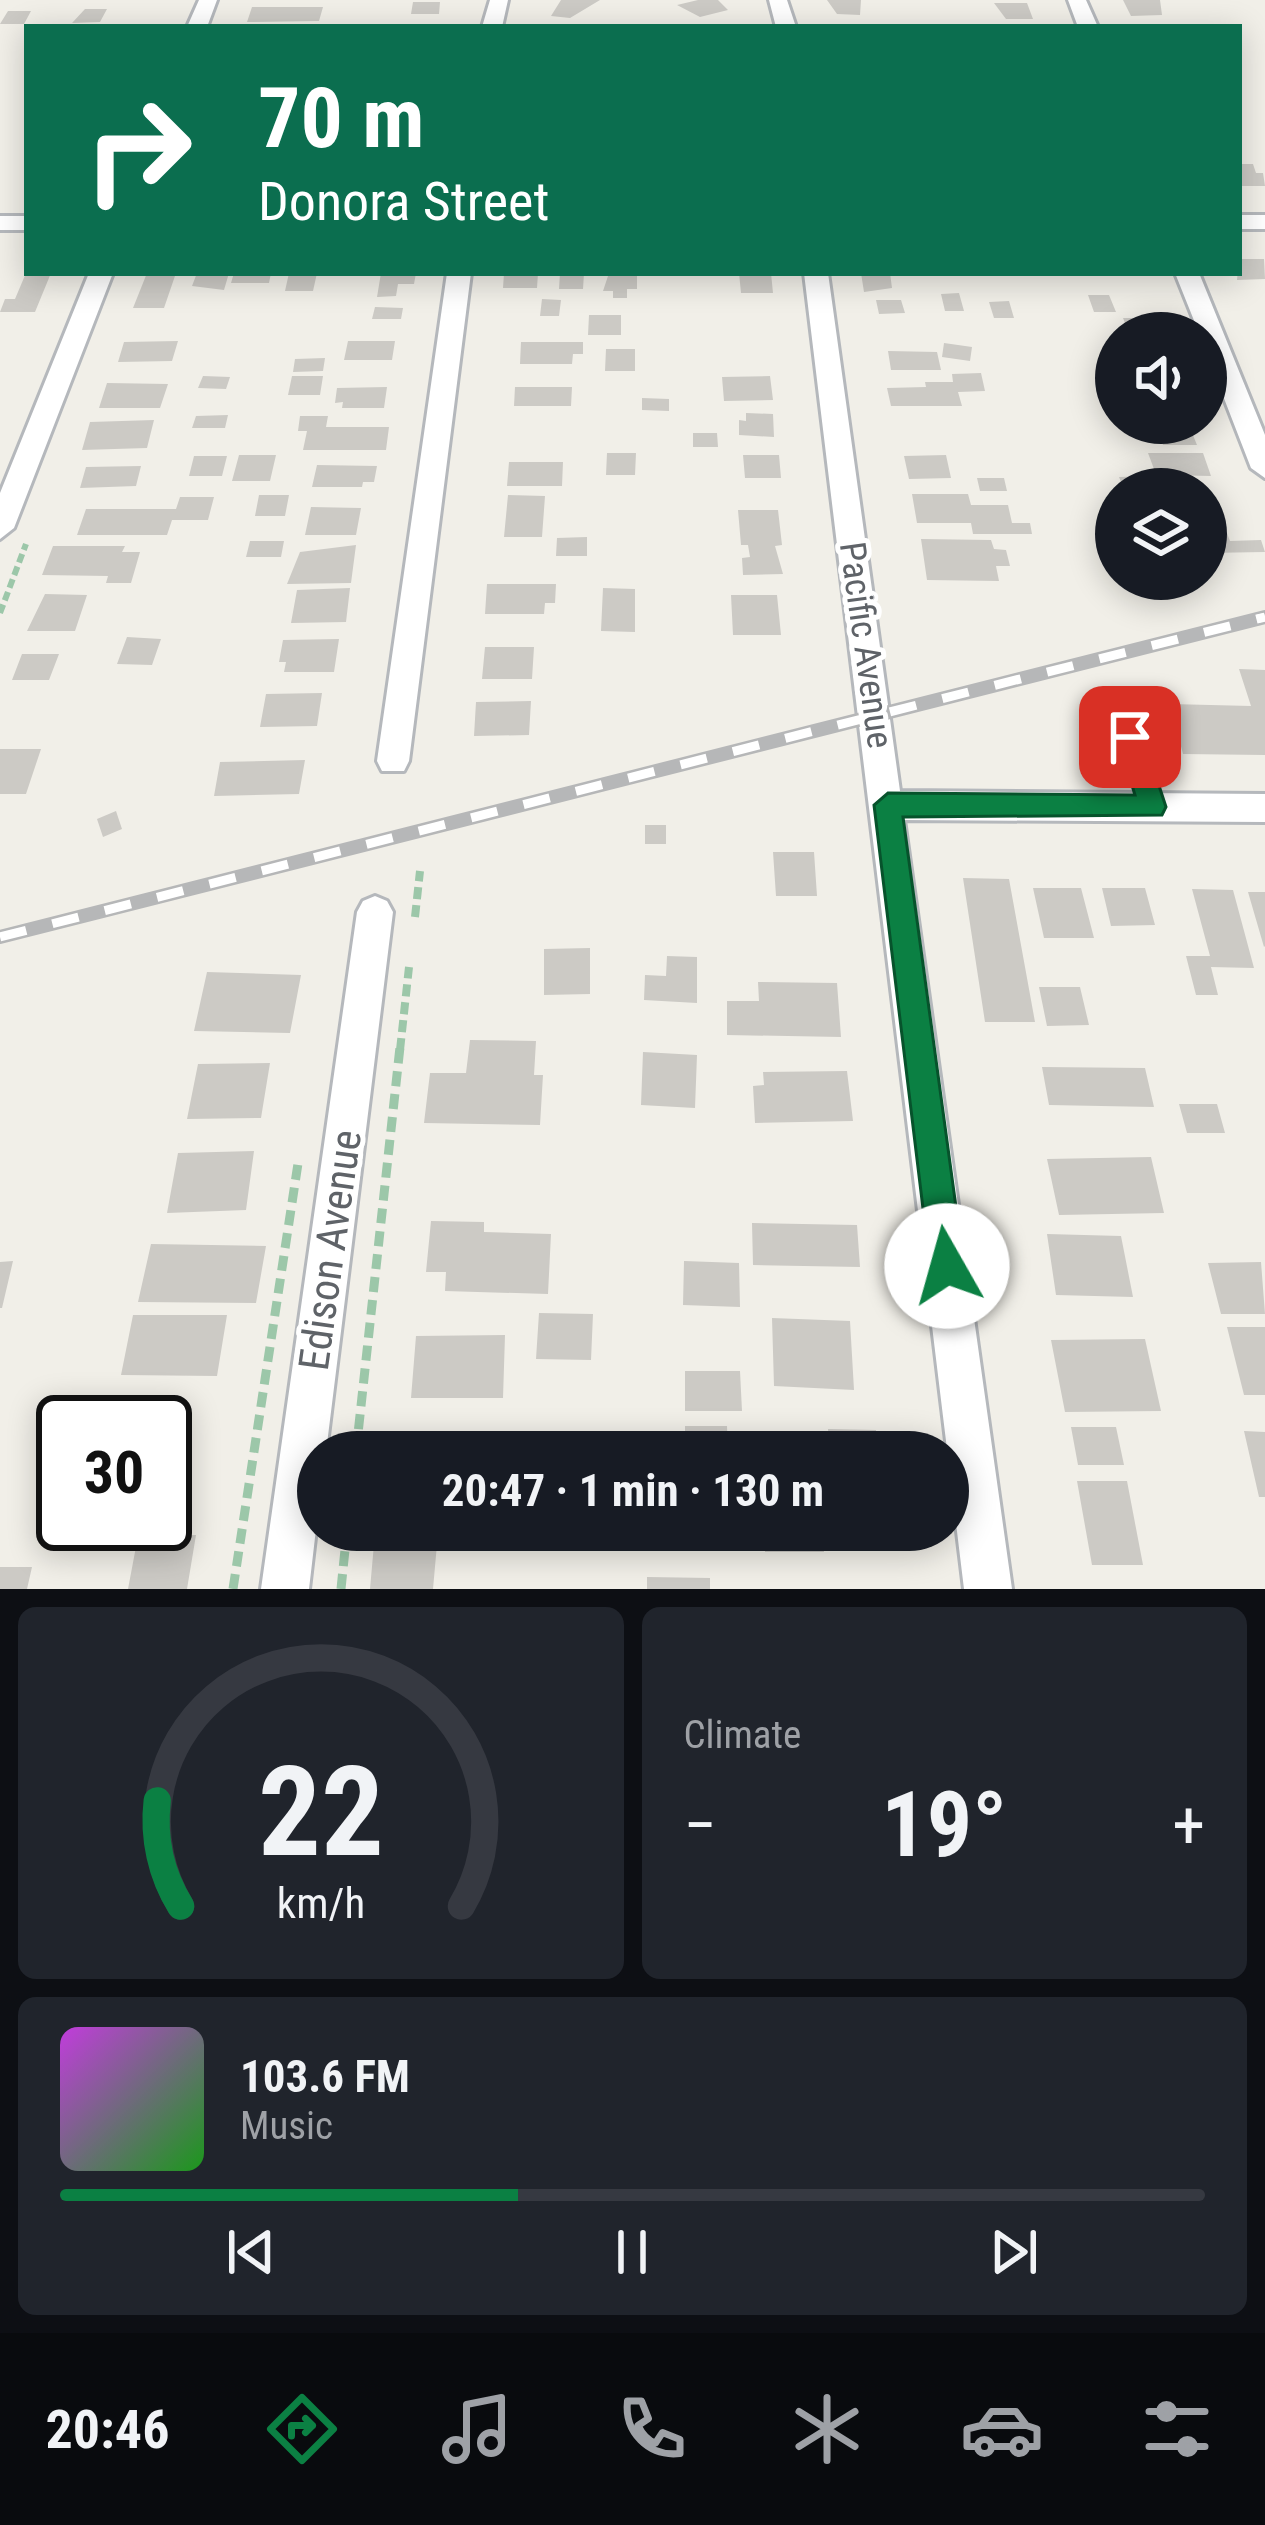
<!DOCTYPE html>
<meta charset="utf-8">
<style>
body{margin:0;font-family:"Roboto Condensed",sans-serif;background:#20242c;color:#f1f3f6;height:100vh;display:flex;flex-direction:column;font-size:45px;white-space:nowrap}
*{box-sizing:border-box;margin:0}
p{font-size:39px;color:#9ea1a6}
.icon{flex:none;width:66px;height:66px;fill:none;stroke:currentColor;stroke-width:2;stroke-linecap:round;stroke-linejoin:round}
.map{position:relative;height:1589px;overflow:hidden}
.panel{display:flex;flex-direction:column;gap:18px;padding:18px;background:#0d0f14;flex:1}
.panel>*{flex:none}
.banner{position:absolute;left:24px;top:24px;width:1218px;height:252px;border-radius:0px;box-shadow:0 6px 30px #0003;background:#0b6e4f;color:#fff;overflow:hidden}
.buttons{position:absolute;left:1095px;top:312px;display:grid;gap:24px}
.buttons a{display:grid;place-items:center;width:132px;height:132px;border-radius:50%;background:#171b24;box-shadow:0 6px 30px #0003;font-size:60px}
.speed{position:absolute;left:36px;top:1395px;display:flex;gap:24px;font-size:60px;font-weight:700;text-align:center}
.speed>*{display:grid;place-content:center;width:156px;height:156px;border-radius:50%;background:#171b24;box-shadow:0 6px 30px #0003;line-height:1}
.speed .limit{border:6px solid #111;border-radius:18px;background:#fff;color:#111}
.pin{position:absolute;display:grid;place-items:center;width:102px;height:102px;color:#fff;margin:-51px;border-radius:24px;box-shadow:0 6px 18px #0006}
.me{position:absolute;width:132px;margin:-66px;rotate:353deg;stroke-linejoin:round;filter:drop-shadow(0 0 9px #0008)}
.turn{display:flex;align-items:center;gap:42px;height:252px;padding:0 36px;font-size:54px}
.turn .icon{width:156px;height:156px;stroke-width:2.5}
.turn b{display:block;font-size:84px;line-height:102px}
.big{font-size:90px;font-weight:700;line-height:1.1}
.panel .tile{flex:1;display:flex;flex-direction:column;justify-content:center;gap:18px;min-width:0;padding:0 42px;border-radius:18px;background:#20242c}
.panel .dial{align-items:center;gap:0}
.dial svg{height:312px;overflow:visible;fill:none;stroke:#363941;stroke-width:7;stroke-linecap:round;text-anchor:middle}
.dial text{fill:#f1f3f6;stroke:none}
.song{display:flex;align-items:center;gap:36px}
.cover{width:144px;height:144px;border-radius:18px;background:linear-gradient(135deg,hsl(290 70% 55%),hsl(120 70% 35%))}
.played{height:12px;border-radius:6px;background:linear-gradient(90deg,#0b8043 40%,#363941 40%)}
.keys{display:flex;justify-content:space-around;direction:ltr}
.heat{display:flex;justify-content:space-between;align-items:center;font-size:66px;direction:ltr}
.panel .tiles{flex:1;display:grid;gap:18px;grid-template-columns:1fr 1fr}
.tile:last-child{grid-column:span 2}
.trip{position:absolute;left:297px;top:1431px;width:672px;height:120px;border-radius:60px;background:#171b24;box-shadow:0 6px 30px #0003;font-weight:700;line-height:120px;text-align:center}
.dock{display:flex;height:192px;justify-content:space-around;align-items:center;background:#090b0e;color:#9ea1a6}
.dock .icon{width:84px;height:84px}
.dock .current{color:#0b8043}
.dock b{font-size:54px;color:#f1f3f6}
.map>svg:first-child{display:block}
.building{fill:#cccac5}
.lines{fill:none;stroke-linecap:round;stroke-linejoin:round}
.lane-casing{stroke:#b5b8bc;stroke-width:6}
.street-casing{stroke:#b5b8bc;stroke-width:6}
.path-far2{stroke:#9cc7a9;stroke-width:6;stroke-dasharray:9 4.5;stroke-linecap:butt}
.path-far1{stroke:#9cc7a9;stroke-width:8;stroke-dasharray:12 6;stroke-linecap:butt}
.path{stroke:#9cc7a9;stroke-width:9;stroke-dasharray:15 8;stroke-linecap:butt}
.lane{fill:#fff;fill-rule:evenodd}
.street{fill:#fff;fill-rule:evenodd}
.rail-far1-casing{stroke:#b6b7b8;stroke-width:10}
.rail-casing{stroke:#b6b7b8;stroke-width:14}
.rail-far1{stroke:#fff;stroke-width:8;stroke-dasharray:22;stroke-linecap:butt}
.rail{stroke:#fff;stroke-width:9;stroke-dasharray:27;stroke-linecap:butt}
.route{fill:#0b8043;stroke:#07532c;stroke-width:3}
.labels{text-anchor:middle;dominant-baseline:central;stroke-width:10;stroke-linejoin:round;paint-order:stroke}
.street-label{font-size:36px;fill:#5f6368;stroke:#fff}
.near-street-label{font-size:42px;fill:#5f6368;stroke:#fff}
</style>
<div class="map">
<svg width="1265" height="1589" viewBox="0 0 1265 1589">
<rect width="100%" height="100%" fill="#f1efe8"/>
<path class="building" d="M600,0L570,18L551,16L561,0Z
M698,0H718L728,10L700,17L677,5Z
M827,0H861L860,15L837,14Z
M1123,0H1160L1162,15L1131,16Z
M413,2H440L439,14H411Z
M994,3H1027L1033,19H1006Z
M252,7H323L319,21L247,22Z
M85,9H107L100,22L72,23Z
M8,11H31L24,24H0Z
M1239,164H1253L1256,173H1263L1265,186H1242Z
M1239,259H1264L1265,279L1237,280Z
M26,273H51L35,312H0L5,299H15Z
M147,273H176L164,308H133Z
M197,273H229L224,290L192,286Z
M234,273H271L269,283H231Z
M289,273H317L313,291H285Z
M381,273H416L414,284H398L396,296L377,297Z
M504,273H538L537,288H503Z
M560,273H584L583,289H559Z
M609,273H637V289H627V298H613V291H603Z
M739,273H771L773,293H741Z
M861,273H890L892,288L864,292Z
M959,293L964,311H945L941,294Z
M1088,295H1109L1116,312H1094Z
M542,299L561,300L559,316H540Z
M876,300H901L905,313L879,314Z
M1009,301L1014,318H994L989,302Z
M375,307L403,308L401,319H372Z
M589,315H621V335H588Z
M1123,318H1153L1160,333H1129Z
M178,341L172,361L118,362L124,342Z
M348,341H395L392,360H344Z
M521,342H583V354H573L572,364H520Z
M944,343L972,347L970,361L942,357Z
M606,349H635V371H605Z
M888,351L937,352L941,370H891Z
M325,358L323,371L293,372L295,359Z
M981,373L985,391L958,392L962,406H891L887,388L926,387L925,382H953L952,374Z
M203,376L230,377L226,389L198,388Z
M292,376H323L320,395H288Z
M770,376L773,400L724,401L722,377Z
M107,383L168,384L160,408H99Z
M387,387L384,408H342L343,402L335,403L337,388Z
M515,387H572L571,406H514Z
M642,398L669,399V411L642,410Z
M746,413L773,414L774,437L739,435V420L746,421Z
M228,415L225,428H192L196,416Z
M300,416H328L326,427H389L386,450H303L307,431H298Z
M154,420L147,448L82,450L90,422Z
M1188,423L1197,445H1163L1159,436L1146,437L1141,425Z
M693,433H717L718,447H693Z
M607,453H636L635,475H606Z
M1148,453H1203L1211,476L1166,475L1164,469H1154Z
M239,455H276L270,481H232Z
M743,455H779L781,478H745Z
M946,455L951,478L909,479L904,456Z
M194,456H227L222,476H189Z
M509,462H563L562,486H507Z
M317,465L377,466L374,482H363L362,487H312Z
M141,466L136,486L80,488L86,467Z
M1153,476L1158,489H1124L1119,477Z
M977,478H1004L1007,491H980Z
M912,494H968L971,505H1008L1012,523H1030L1032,534H973L971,523H917Z
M259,495H289L285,516H255Z
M508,495L545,496L542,537H504Z
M180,497H214L208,520H172L167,535H77L86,509H176Z
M1206,500H1214L1230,541L1261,540L1265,552L1206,553Z
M311,507L361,508L356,535H305Z
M738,510H778L782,545L775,546L783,574L743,575L742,558L750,557L748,545H741Z
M587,537V556H556L557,538Z
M921,539L991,540L994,549L1006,550L1010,566H996L999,581L927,580Z
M250,541H284L281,557H246Z
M356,545L351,583L287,584L300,552Z
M53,546H125L122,552H140L131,583H106L108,576L42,575Z
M487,584H556L555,603H545L544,614H485Z
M350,588L346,622L291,623L297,590Z
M603,588L635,589V632L601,631Z
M45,594L87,595L75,631H27Z
M731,595H777L781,635H733Z
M127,637L161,639L152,665L117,664Z
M339,639L334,672H284L286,662H279L283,640Z
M485,647H534L532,679H482Z
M22,654H59L49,680H12Z
M1239,669L1265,670V755L1183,754L1170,704L1251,706Z
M322,693L317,726L260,727L266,694Z
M531,701L529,735L474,736L476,702Z
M0,749H41L26,794H0Z
M305,760L299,794L214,796L220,762Z
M116,811L122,829L103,837L97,819Z
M645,825H666V844H645Z
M773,852H814L817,896H776Z
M963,878L1009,879L1035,1022H985Z
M1033,888H1081L1094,938H1044Z
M1102,888H1145L1155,925L1111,926Z
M1192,889L1233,890L1254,968L1211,967L1218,995H1196L1186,956H1210Z
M1248,892H1265V946L1264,947Z
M590,948V994L544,995V949Z
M667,956L697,957V1003L644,1000L645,975L666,976Z
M207,972L301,975L290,1033L194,1031Z
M758,982L837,983L841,1037L727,1035V1001H759Z
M1039,987H1080L1089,1025L1047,1026Z
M470,1040L536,1041L534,1075H543L540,1125L424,1123L430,1073H466Z
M643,1052L697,1055L695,1108L641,1105Z
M270,1063L261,1118L187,1119L198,1064Z
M1042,1067L1145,1068L1154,1107L1049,1105Z
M847,1071L853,1121L755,1123L753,1086L764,1085L763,1072Z
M1179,1104H1217L1225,1133H1187Z
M254,1151L246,1210L167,1213L178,1153Z
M1151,1157L1164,1213L1059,1215L1047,1159Z
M431,1221L484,1222V1232L551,1234L548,1294L445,1291L446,1272H426Z
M752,1223L857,1225L860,1267L753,1265Z
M1047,1234L1121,1236L1133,1297L1056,1295Z
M151,1244L266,1246L256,1303L138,1302Z
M13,1261L2,1308H0V1262Z
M684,1261L739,1263L740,1307L683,1305Z
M1261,1262L1265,1314H1221L1208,1263Z
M539,1313L593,1314L591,1360L536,1359Z
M133,1315H227L217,1376L121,1375Z
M772,1318L850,1321L854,1390L774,1386Z
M1227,1327H1265V1395H1244Z
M505,1335L503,1398H411L416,1336Z
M1145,1339L1161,1411L1065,1412L1051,1340Z
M685,1371H740L742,1411H685Z
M685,1426H727L728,1452H685Z
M1071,1427H1116L1124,1465H1078Z
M828,1429L876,1430L878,1452H830Z
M1244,1431L1265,1432V1497H1259Z
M1077,1481H1127L1143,1565H1092Z
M764,1530H822L824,1552H765Z
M387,1532L438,1533L433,1589H370L374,1544H386Z
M196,1535L187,1589H128L138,1536Z
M0,1567H32L27,1589H0Z
M647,1577L710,1578V1589H647Z"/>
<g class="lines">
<defs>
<path id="lane" d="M1130,730L1136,732L1138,737L1160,807L1158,812L1152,814L1146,812L1144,807L1122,737L1124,732Z"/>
<path id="street" d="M199,0H217L207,27H187Z
M490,0H508L502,27H482Z
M769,0H787L796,27H776Z
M1068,0H1086L1098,27H1078Z
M1239,215H1265V229H1239Z
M0,216H27V230H0Z
M89,273H113L14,528L0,539V493Z
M447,273H471L409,761L404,771H382L377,761Z
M804,273H828L900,791L1265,794V822L904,820L1012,1589H964Z
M1175,273H1199L1265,435V478L1251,468L1206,352V333H1199Z
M375,896L387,901L393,912L326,1452H318V1512L309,1589H261L357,912L363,901Z"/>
</defs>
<use href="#lane" class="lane-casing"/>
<use href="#street" class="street-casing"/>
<path class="path-far2" d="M0,613L26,544"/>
<path class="path-far1" d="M415,917L420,871
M400,1050L409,967"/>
<path class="path" d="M356,1452L400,1047
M233,1589L299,1157
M341,1589L347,1530"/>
<use href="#lane" class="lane"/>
<use href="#street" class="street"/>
<defs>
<path id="rail-far1" d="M1257,619L1265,617"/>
<path id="rail" d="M0,937L1265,617"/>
</defs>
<use href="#rail-far1" class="rail-far1-casing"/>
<use href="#rail" class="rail-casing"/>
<use href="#rail-far1" class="rail-far1"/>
<use href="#rail" class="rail"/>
</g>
<path class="route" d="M1130,726L1143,737L1166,807L1162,815L903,817L964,1266L959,1278L947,1283L935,1278L930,1266L874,805L888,793L1135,795L1117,737Z"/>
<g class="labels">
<g class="street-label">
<text transform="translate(866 645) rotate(82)">Pacific Avenue</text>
</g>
<g class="near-street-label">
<text transform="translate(330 1250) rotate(-82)">Edison Avenue</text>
</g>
</g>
</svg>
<div class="buttons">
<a><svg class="icon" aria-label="sound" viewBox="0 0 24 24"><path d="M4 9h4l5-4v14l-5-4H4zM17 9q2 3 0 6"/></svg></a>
<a><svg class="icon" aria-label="layers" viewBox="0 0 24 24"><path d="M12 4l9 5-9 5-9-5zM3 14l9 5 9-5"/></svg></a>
</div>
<div class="speed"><div class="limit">30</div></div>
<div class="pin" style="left:1130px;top:737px;background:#d93025"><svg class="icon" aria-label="arrive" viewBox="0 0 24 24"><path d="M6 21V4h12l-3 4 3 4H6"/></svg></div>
<svg class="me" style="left:947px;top:1266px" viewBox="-20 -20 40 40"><circle r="19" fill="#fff"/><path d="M0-13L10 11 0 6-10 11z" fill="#0b8043"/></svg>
<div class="trip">20:47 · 1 min · 130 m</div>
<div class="banner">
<div class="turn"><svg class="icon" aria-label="right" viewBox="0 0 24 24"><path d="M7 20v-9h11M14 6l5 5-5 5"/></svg><div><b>70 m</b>Donora Street</div></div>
</div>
</div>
<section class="panel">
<div class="tiles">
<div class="tile dial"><svg viewBox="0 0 100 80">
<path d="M14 69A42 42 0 1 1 86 69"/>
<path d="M14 69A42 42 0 0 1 8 42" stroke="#0b8043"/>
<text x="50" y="56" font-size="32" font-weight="700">22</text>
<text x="50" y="72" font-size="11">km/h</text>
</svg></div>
<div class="tile"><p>Climate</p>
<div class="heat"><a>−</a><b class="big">19°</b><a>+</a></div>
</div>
<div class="tile">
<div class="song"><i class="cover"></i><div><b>103.6 FM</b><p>Music</p></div></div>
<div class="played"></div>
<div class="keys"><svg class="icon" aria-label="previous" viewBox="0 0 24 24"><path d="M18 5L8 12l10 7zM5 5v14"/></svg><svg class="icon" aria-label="pause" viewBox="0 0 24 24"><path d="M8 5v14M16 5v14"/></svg><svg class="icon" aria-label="next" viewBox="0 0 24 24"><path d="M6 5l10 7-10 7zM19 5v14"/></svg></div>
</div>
</div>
</section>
<nav class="dock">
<b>20:46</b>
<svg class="icon current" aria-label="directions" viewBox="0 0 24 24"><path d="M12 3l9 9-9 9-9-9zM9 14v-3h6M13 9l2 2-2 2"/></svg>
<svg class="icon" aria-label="music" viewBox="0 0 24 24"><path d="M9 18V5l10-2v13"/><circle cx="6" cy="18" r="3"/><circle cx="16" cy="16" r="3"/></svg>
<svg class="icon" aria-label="phone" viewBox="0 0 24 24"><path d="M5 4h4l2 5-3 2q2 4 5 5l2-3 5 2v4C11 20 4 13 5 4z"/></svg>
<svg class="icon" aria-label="climate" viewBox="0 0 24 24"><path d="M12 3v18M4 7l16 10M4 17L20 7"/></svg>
<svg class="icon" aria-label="car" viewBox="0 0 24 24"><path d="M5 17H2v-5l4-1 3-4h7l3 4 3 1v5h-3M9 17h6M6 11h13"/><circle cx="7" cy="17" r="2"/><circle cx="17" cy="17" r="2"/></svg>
<svg class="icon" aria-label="filters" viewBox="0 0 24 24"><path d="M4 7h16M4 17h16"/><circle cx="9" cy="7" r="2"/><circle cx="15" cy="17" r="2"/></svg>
</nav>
